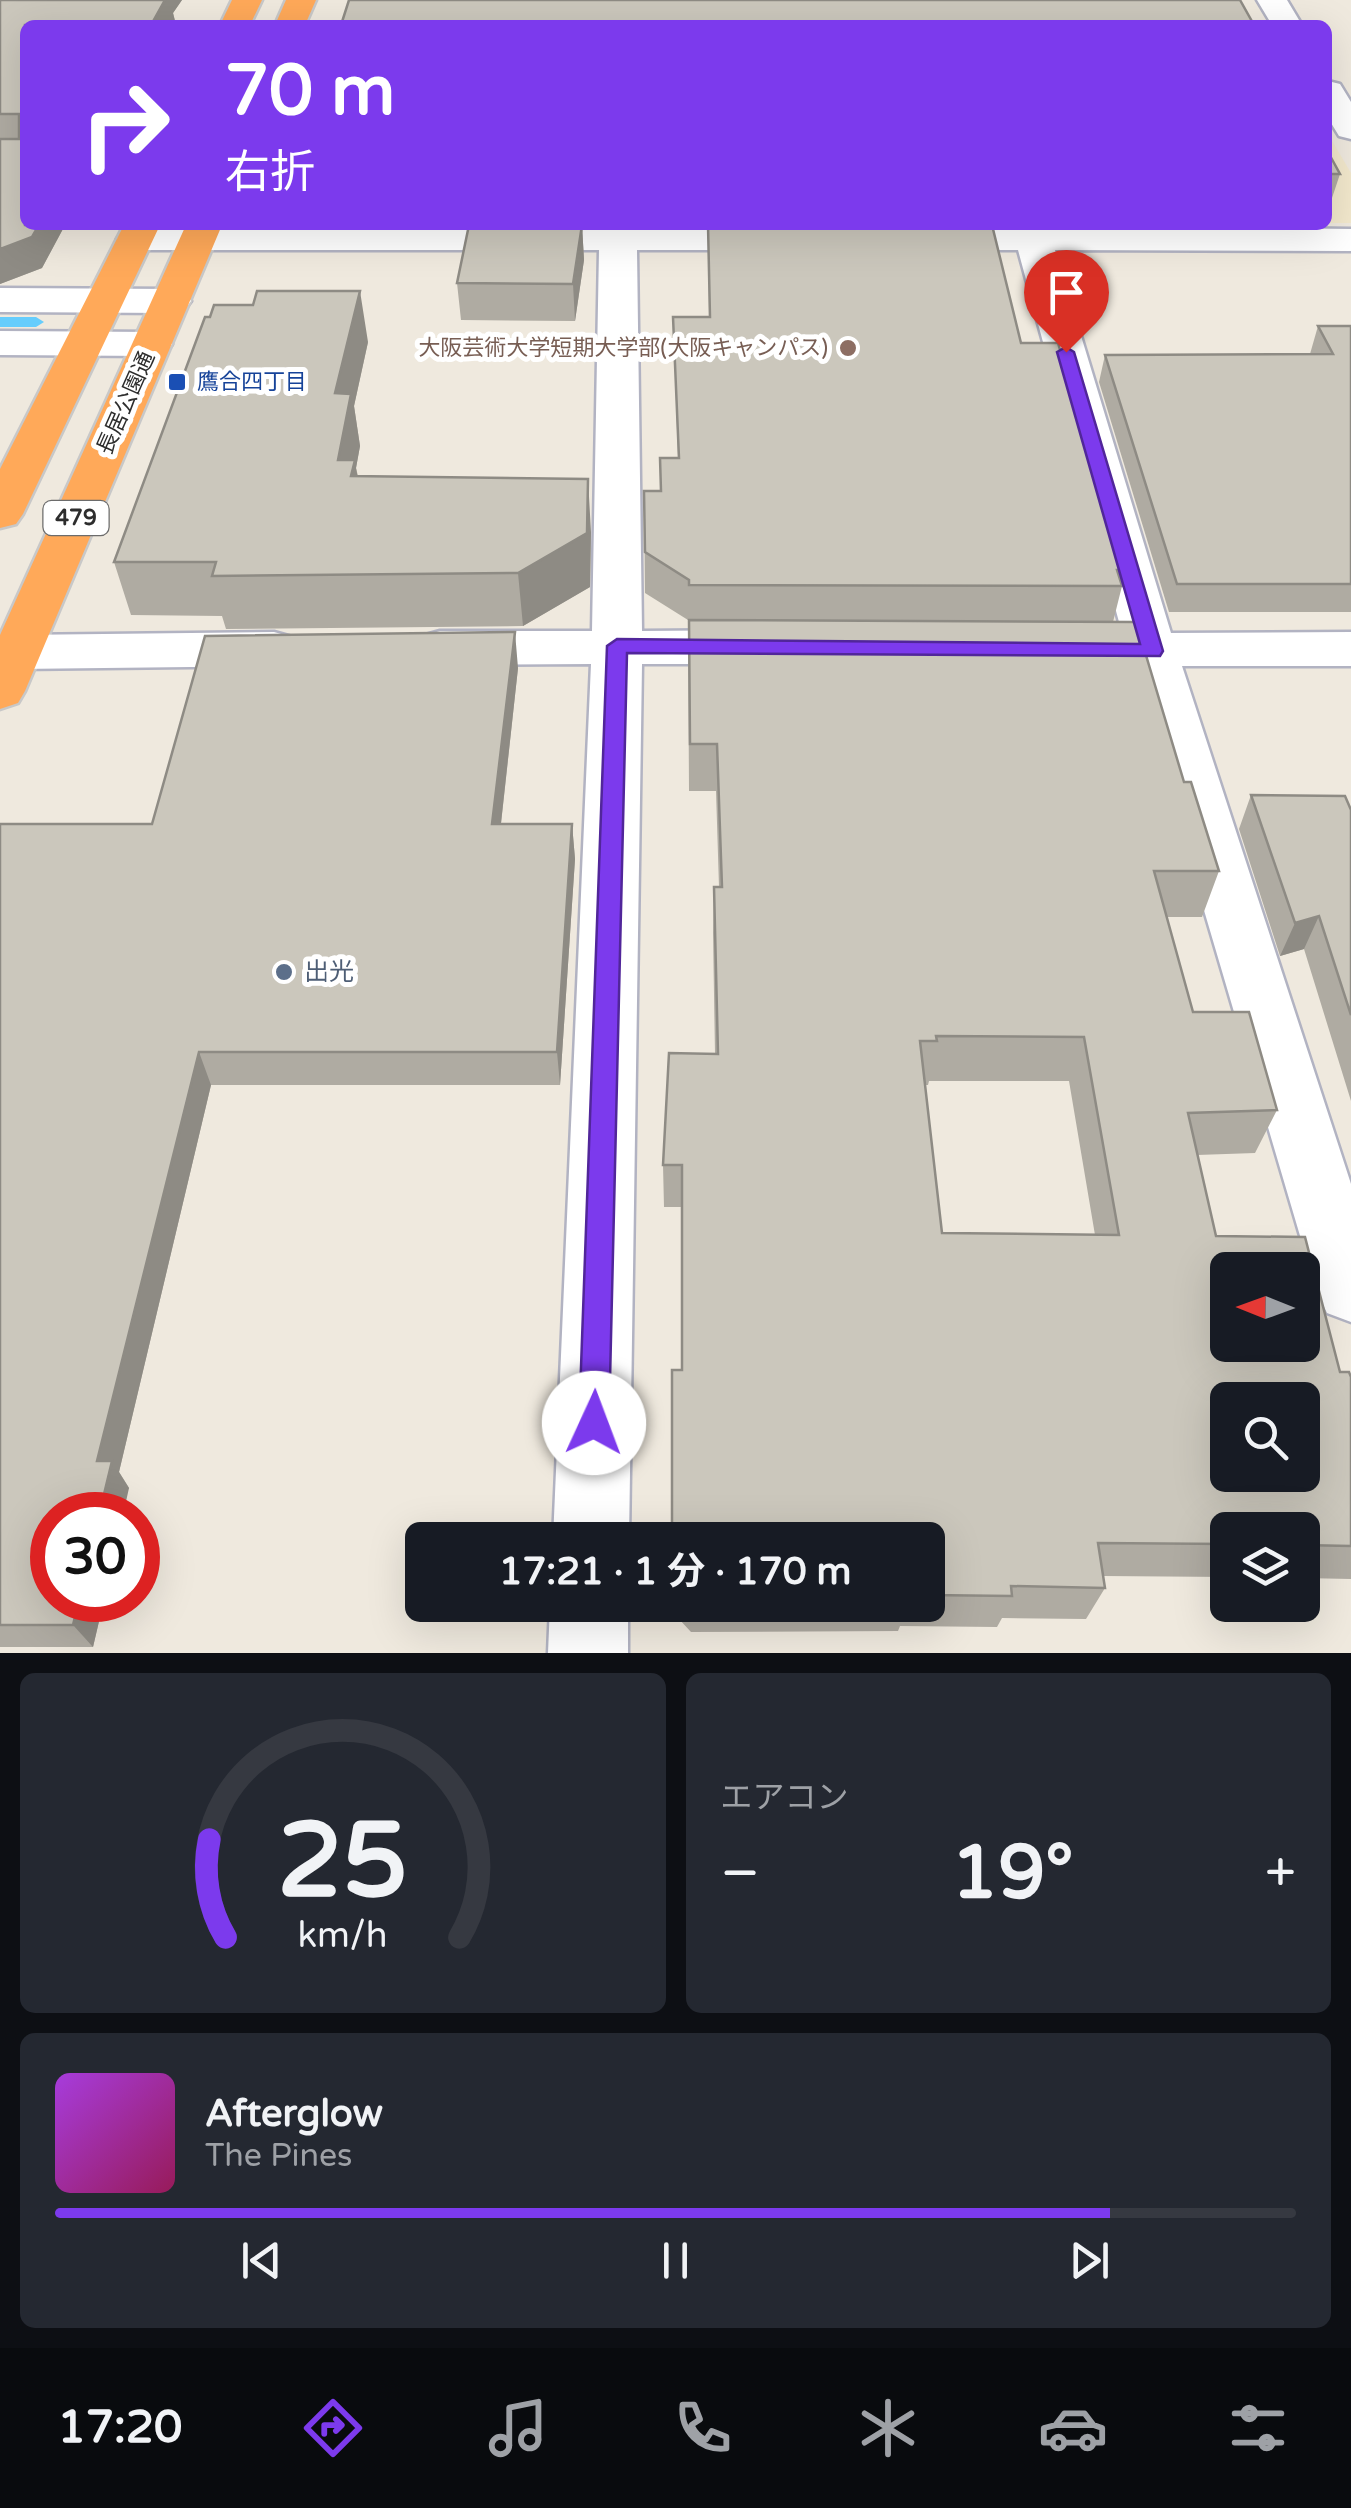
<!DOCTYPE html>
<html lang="ja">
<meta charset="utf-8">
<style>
body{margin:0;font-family:"Varela Round","Noto Sans JP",sans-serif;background:#242831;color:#f1f3f6;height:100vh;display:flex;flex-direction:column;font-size:38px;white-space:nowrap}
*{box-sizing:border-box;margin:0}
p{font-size:32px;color:#9ea1a6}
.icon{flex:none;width:55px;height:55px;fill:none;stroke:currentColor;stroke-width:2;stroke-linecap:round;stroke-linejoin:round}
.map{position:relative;height:1653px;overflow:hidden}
.sheet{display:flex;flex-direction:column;gap:20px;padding:20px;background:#0d0f14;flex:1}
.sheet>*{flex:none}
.hud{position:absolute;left:20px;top:20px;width:1312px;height:210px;border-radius:15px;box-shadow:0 10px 40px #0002;background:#7c3aed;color:#fff;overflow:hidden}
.needle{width:65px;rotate:271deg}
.buttons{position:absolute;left:1210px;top:1252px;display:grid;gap:20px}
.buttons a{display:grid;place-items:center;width:110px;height:110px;border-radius:15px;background:#171b24;box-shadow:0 10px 40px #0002;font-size:50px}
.speed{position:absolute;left:30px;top:1492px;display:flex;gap:20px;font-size:50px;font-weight:700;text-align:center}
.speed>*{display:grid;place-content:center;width:130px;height:130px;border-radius:50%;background:#171b24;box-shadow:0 10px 40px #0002;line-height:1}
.speed .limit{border:15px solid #d22;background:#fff;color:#111}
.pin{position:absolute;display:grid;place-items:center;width:85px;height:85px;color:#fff;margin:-102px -42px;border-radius:50% 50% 50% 0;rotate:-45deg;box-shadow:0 0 10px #0007}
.pin .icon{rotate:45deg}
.me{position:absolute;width:110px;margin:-55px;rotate:2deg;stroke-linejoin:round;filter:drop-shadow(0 0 8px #0008)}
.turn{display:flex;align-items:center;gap:35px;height:210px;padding:0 40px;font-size:45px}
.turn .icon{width:130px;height:130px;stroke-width:2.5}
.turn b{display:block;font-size:70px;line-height:85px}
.big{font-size:75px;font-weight:700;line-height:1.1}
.sheet .widget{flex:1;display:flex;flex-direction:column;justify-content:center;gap:15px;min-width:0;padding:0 35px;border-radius:15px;background:#242831}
.sheet .dial{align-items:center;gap:0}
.dial svg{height:260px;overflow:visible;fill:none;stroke:#363941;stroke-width:7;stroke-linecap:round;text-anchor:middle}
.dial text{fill:#f1f3f6;stroke:none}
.song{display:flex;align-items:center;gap:30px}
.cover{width:120px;height:120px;border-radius:15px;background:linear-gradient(135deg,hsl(280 70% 55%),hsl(330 70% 35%))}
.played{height:10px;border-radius:5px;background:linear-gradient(90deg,#7c3aed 85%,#363941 85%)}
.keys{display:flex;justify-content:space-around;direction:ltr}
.heat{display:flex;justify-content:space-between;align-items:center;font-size:55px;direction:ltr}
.sheet .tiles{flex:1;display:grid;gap:20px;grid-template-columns:1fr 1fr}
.widget:last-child{grid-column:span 2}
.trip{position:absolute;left:405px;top:1522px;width:540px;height:100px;border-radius:15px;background:#171b24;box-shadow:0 10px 40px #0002;font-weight:700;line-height:100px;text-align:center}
.menu{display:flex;height:160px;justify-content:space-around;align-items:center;background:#090b0e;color:#9ea1a6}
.menu .icon{width:70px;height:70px}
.menu .on{color:#7c3aed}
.menu b{font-size:45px;color:#f1f3f6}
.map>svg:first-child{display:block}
.education{fill:#f2e8cc}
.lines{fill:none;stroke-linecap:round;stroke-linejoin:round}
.stream{fill:#66cdfc;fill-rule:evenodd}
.minor-casing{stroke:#b2b3c2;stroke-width:5}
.highway-casing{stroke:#c8c8c8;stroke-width:5}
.minor{fill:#fff;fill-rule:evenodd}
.highway{fill:#ffa959;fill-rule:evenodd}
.wall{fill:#afaba2;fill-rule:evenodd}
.shaded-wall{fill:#8e8b84}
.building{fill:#cbc7bc;stroke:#8e8b84;stroke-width:2.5;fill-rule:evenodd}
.route{fill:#7c3aed;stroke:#51269a;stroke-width:2.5}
.education-dot{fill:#8d6e63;stroke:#fff;stroke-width:4}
.transit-dot{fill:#1a4fb4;stroke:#fff;stroke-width:4}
.service-dot{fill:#5c6f8a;stroke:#fff;stroke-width:4}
.labels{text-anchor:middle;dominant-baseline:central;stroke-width:10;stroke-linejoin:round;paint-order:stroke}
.far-education-label{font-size:22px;fill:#785e54;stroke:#fff;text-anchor:end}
.far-transit-label{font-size:22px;fill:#164399;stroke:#fff;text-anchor:start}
.far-street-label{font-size:22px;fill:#2d2d2d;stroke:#fff}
.shield{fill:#fff;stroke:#6c6c6c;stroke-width:2.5}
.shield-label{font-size:22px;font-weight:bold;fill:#2d2d2d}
.service-label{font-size:25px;fill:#4e5e75;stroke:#fff;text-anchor:start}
</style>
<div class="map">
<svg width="1351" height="1653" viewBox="0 0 1351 1653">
<rect width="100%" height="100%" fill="#efe9de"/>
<path class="education" d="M1328,134L1351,173V223H1328Z"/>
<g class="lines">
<path class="stream" d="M0,317H36L44,322L36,327H0Z"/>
<defs>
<path id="minor" d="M1257,0H1287L1302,25H1272Z
M1328,81L1340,84L1351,102V139L1339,136L1328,118Z
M600,225L782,228L795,231L801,239L795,247L782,250H637L642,631L764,630L782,635L789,647L782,659L764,664H642L629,1540H553L591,664L440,665L422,660L415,648L422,636L440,631H592L599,250H136L123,247L117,239L123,231L136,228Z
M1011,225L1351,229V251L1055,250L1171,633L1351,632V666H1182L1351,1184V1322L1327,1313L1316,1290L1132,666L1070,667L1052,662L1045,650L1052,638L1070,633H1122L1018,250H923L910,247L904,239L910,231L923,228H1011Z
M0,288L171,289L185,293L191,301L185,309L171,313L0,312Z
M0,331L152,332L166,335L172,344L166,353L152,356L0,355Z
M274,632L292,637L299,649L292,661L274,666L17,669L0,664V640L17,635Z
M550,1605H628V1653H548Z"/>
<path id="highway" d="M232,0H262L250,25H220Z
M286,0H316L305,25H275Z
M124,225H160L23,514L16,524L0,528V469Z
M186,225H222L25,691L18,703L0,709V635Z"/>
</defs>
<use href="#minor" class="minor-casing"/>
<use href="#highway" class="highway-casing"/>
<use href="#minor" class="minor"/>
<use href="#highway" class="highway"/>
</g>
<path class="wall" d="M0,0H182L173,13L175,21L42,268L0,284Z
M1328,152L1340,174L1328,210Z
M582,225L584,260L575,321L461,320L457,283Z
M708,225L1021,343L1123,570L1120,581L1122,586L1113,622L1184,782L1219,871L1202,917H1167L1193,1012L1277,1110L1255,1153L1197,1155L1216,1236L1340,1372L1351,1377V1579L1302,1578V1530H1228V1577L1103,1576L1105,1588L1086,1619L1002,1618L997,1627L900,1626L898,1631L691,1632L666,1605H928V1540H622L621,1524L672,1523L682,1370L681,1207H664L663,1165L715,1054L713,933L714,887H719L716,791H689L688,620L645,593L644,491H660L678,458L673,317H709ZM929,1081H1069L1095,1235L942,1233L925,1085H928Z
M1318,326H1351V612H1169L1099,382L1105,355L1310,354Z
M368,342L354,406L360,446L356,468L358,476L591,532L590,587L523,626L226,629L222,616L131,615L114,562Z
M518,668L501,824H572L575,859L560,1085H211L119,1472L129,1488L52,1600H104L93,1647H0V824H152Z
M1251,795L1351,810V1101L1304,949L1280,956L1239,829Z"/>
<path class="shaded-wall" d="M163,0H182L173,13L175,21L173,25H151Z
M39,225H65L42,268L0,284V249Z
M582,225L584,260L575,321L573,284Z
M360,291L368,342L354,406L360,446L356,468L364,513L338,460L335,393Z
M588,479L591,532L590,587L523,626L518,573Z
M515,632L518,668L497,859L492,824Z
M572,824L575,859L560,1085L557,1052Z
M1319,916L1304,949L1280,956L1295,923Z
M199,1052L211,1085L119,1472L129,1488L123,1515H99L97,1461Z
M79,1600H104L93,1647L73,1625Z"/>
<path class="building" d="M0,0H165L151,25H25V225H39L32,237L0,249V139H19V114H0Z
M349,0H1240L1254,25H341Z
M1328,152L1340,174H1328Z
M469,225H582L573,284L457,283Z
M708,225H992L1021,343H1058L1123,570H1117L1122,586L689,585V580L645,552L644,491H661L660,458H679L673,317H710Z
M257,291H360L335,393L351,394L338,460H355L351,476L588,479L587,533L518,573L212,576L216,562H114L205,317H210L214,305H253Z
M1318,326H1351V584H1177L1105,355L1333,354Z
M689,620L1136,622L1184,782H1191L1219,871H1154L1193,1012H1249L1277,1110L1188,1113L1216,1236L1305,1237L1340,1372H1349L1351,1377V1546L1302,1545V1530H1228V1544L1098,1543L1105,1588L1011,1586L1012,1596L928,1595V1540H635L621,1524L672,1523V1370H682V1165H663L669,1053L718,1054L714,887H722L717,744H690ZM936,1036L1084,1037L1119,1235L942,1233L920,1041H937ZM1228,1270H1302V1345H1228ZM1228,1400H1302V1475H1228Z
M515,632L492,824H572L557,1052H199L97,1461H112L99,1515H52V1600H79L73,1625H0V824H152L205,636Z
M1251,795L1345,796L1351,810V1015L1319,916L1295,923Z"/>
<path class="route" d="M1066,347L1074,352L1163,651L1160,656L627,653L609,1423L605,1434L594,1438L584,1434L579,1423L607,646L617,639L1140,644L1057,352Z"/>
<circle class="education-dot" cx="848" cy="348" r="10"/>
<rect class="transit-dot" x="167" y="372" width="20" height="20" rx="5"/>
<circle class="service-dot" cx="284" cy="972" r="10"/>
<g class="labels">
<g class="far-education-label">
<text x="828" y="348">大阪芸術大学短期大学部(大阪キャンパス)</text>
</g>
<g class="far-transit-label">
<text x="197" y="382">鷹合四丁目</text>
</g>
<g class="far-street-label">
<text transform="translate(126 403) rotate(-66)">長居公園通</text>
</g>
<rect class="shield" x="43.5" y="501" width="65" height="34" rx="8"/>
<g class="shield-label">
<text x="76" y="518">479</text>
</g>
<g class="service-label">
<text x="304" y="972">出光</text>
</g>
</g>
</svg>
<div class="buttons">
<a><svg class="needle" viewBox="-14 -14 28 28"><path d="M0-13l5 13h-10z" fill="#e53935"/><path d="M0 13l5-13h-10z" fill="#9ea1a6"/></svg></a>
<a><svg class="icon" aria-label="search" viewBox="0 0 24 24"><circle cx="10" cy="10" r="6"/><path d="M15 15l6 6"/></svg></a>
<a><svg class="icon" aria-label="layers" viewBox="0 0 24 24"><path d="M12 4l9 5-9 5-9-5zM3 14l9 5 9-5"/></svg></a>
</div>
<div class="speed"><div class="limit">30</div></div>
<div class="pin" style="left:1066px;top:352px;background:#d93025"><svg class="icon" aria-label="arrive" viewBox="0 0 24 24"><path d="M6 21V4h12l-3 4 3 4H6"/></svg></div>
<svg class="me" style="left:594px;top:1423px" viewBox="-20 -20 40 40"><circle r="19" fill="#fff"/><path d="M0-13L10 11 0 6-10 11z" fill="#7c3aed"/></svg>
<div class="trip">17:21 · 1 分 · 170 m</div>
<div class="hud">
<div class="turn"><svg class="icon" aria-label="right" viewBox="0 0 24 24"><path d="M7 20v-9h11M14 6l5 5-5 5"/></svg><div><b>70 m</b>右折</div></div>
</div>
</div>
<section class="sheet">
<div class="tiles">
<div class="widget dial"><svg viewBox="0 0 100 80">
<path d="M14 69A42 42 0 1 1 86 69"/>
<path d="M14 69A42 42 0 0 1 9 39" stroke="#7c3aed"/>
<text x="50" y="56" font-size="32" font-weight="700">25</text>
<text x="50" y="72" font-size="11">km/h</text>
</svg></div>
<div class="widget"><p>エアコン</p>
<div class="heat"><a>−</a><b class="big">19°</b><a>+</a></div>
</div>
<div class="widget">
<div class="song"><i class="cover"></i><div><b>Afterglow</b><p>The Pines</p></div></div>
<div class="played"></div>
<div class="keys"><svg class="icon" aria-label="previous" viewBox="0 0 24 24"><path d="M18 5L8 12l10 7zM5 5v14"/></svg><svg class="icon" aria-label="pause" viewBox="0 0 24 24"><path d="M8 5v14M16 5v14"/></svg><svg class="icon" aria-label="next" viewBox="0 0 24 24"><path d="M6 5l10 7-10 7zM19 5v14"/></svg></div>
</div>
</div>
</section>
<nav class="menu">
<b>17:20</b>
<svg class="icon on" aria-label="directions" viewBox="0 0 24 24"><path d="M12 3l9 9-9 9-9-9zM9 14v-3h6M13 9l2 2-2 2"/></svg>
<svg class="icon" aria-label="music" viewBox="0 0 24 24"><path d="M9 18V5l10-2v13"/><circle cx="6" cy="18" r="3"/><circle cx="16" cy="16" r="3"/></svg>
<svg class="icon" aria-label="phone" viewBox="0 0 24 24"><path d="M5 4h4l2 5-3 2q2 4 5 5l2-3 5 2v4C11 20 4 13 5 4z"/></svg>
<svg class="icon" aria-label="climate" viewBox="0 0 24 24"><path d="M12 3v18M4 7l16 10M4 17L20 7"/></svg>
<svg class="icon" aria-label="car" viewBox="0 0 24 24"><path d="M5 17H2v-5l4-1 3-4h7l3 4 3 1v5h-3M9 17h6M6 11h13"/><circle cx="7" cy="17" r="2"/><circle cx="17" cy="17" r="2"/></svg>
<svg class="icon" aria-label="filters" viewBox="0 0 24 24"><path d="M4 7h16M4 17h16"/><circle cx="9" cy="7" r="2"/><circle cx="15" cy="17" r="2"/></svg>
</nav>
